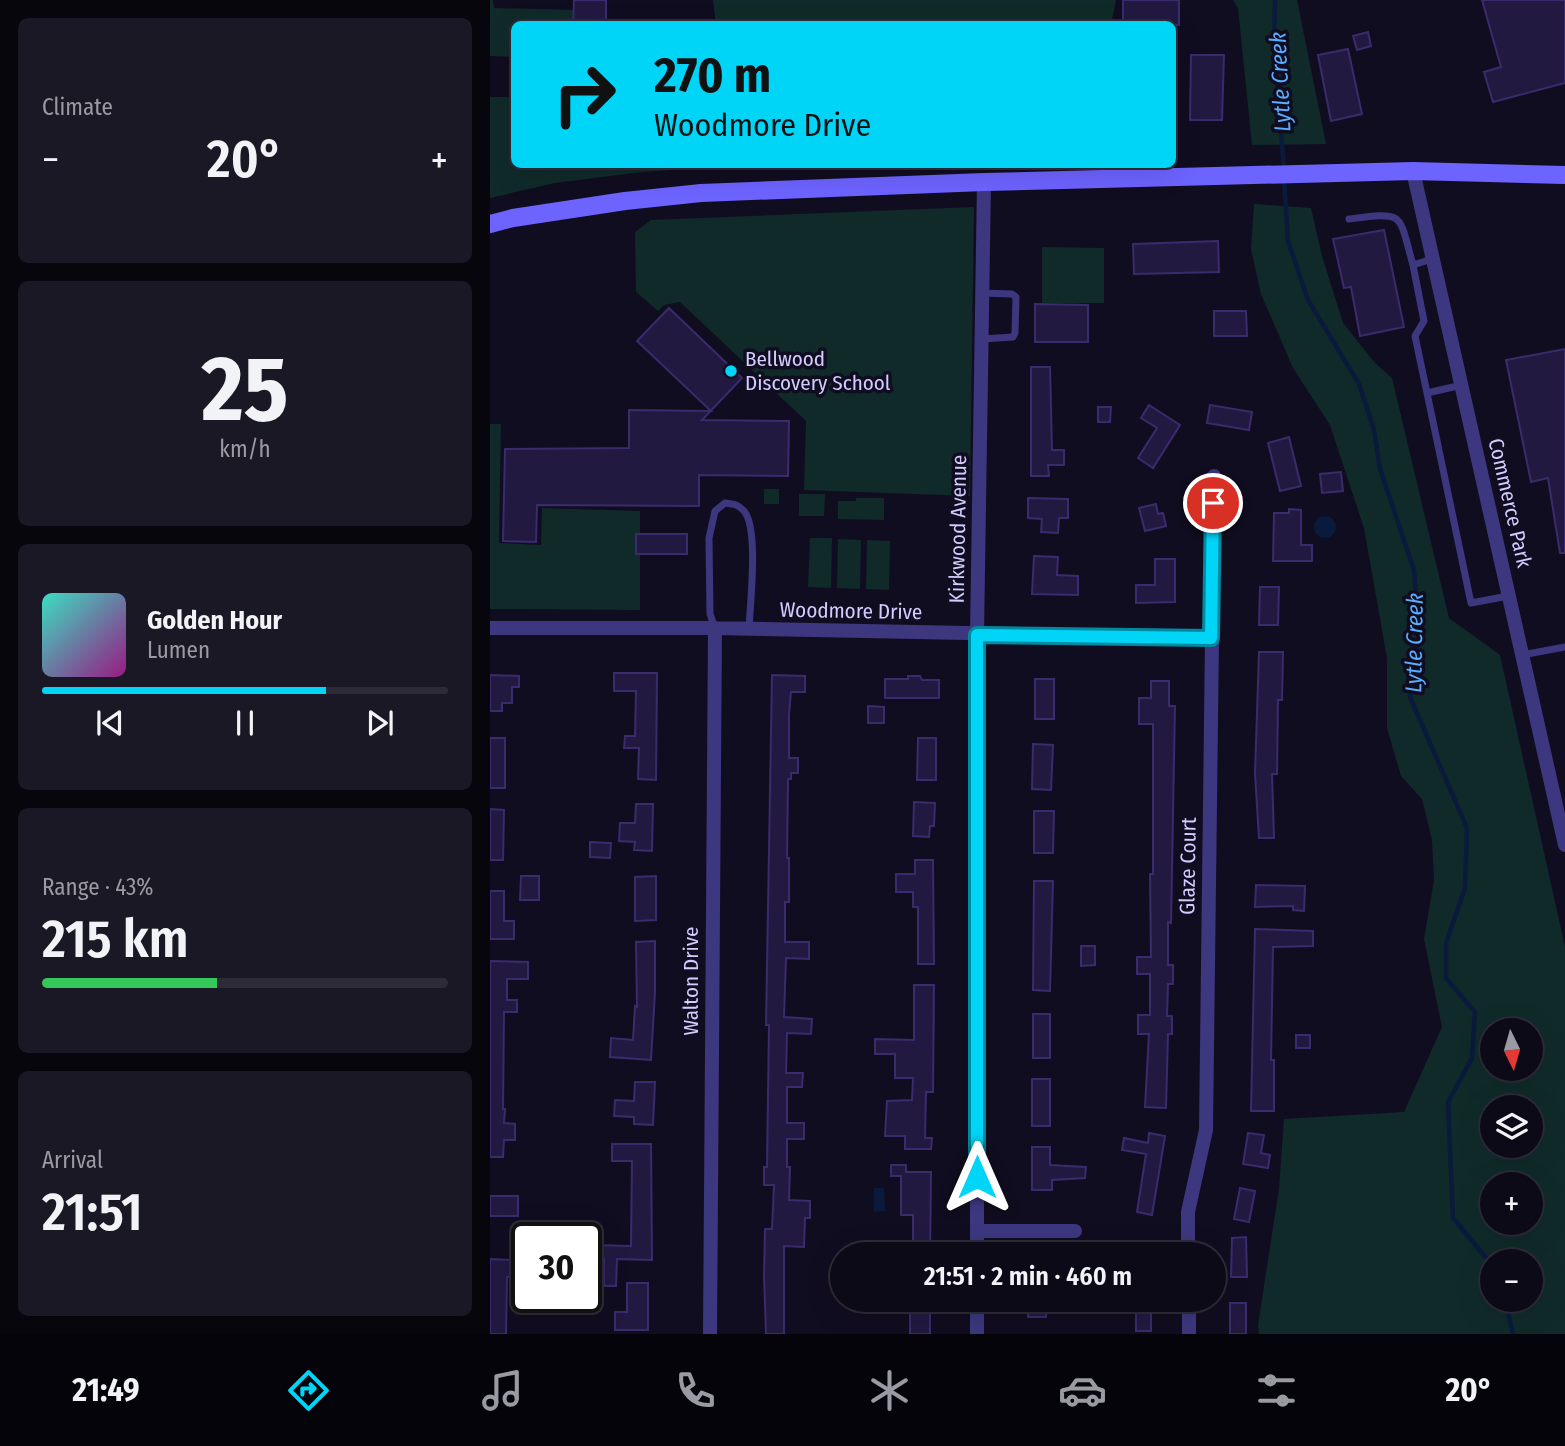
<!DOCTYPE html>
<meta charset="utf-8">
<style>
body{margin:0;font-family:"Fira Sans Condensed",sans-serif;background:#1b1825;color:#f1f3f6;height:100vh;display:flex;flex-direction:column;font-size:26px;white-space:nowrap}
*{box-sizing:border-box;margin:0}
p{font-size:23px;color:#9a9aa2}
.icon{flex:none;width:38px;height:38px;fill:none;stroke:currentColor;stroke-width:2;stroke-linecap:round;stroke-linejoin:round}
.map{position:relative;flex:1;overflow:hidden}
.drawer{display:flex;flex-direction:column;gap:18px;padding:18px;background:#07060d;width:490px}
.drawer>*{flex:none}
.hud{position:absolute;left:21px;top:21px;width:665px;height:147px;border-radius:10px;box-shadow:0 7px 28px #0002,0 0 0 2px #2d2b37;background:#00d4f7;color:#111;overflow:hidden}
.needle{width:46px;rotate:175deg}
.fabs{position:absolute;left:990px;top:1018px;display:grid;gap:14px}
.fabs a{display:grid;place-items:center;width:63px;height:63px;border-radius:50%;background:#0d0a18;box-shadow:0 7px 28px #0002,0 0 0 2px #2d2b37;font-size:35px}
.speed{position:absolute;left:21px;top:1222px;display:flex;gap:14px;font-size:35px;font-weight:700;text-align:center}
.speed>*{display:grid;place-content:center;width:91px;height:91px;border-radius:50%;background:#0d0a18;box-shadow:0 7px 28px #0002,0 0 0 2px #2d2b37;line-height:1}
.speed .limit{border:4px solid #111;border-radius:10px;background:#fff;color:#111}
.pin{position:absolute;display:grid;place-items:center;width:60px;height:60px;color:#fff;margin:-30px;border:4px solid #fff;border-radius:50%;box-shadow:0 2px 7px #0007}
.me{position:absolute;width:77px;margin:-38px;rotate:0deg;stroke-linejoin:round;filter:drop-shadow(0 0 5px #0008)}
.turn{display:flex;align-items:center;gap:24px;height:147px;padding:0 28px;font-size:32px}
.turn .icon{width:91px;height:91px;stroke-width:2.5}
.turn b{display:block;font-size:49px;line-height:60px}
.big{font-size:52px;font-weight:600;line-height:1.1}
.drawer .tile{flex:1;display:flex;flex-direction:column;justify-content:center;gap:10px;min-width:0;padding:0 24px;border-radius:10px;background:#1b1825}
.drawer .dial{align-items:center;gap:0}
.dial b{font-size:91px;line-height:1}
.song{display:flex;align-items:center;gap:21px}
.cover{width:84px;height:84px;border-radius:10px;background:linear-gradient(135deg,hsl(170 70% 55%),hsl(310 70% 35%))}
.played{height:7px;border-radius:4px;background:linear-gradient(90deg,#00d4f7 70%,#2d2b37 70%)}
.keys{display:flex;justify-content:space-around;direction:ltr}
.heat{display:flex;justify-content:space-between;align-items:center;font-size:38px;direction:ltr}
.charge{height:10px;border-radius:5px;background:linear-gradient(90deg,#34c759 43%,#2d2b37 0)}
.trip{position:absolute;left:340px;top:1242px;width:396px;height:70px;border-radius:35px;background:#0d0a18;box-shadow:0 7px 28px #0002,0 0 0 2px #2d2b37;font-weight:600;line-height:70px;text-align:center}
.dock{display:flex;height:112px;justify-content:space-around;align-items:center;background:#05040a;color:#9a9aa2}
.dock .icon{width:49px;height:49px}
.dock .selected{color:#00d4f7}
.dock b{font-size:32px;color:#f1f3f6}
main{display:flex;flex:1;min-height:0}
.map>svg:first-child{display:block}
.green{fill:#102a2a;fill-rule:evenodd}
.water{fill:#091a3d}
.lines{fill:none;stroke-linecap:round;stroke-linejoin:round}
.stream{stroke:#091a3d;stroke-width:4.5}
.building{fill:#221941;stroke:#3a2b6d;stroke-width:2}
.service{stroke:#3d377f;stroke-width:7}
.minor{stroke:#3d377f;stroke-width:14}
.secondary{stroke:#6d63ff;stroke-width:18}
.route-casing{stroke:#008aa1;stroke-width:18}
.route{stroke:#00d4f7;stroke-width:12}
.poi-dot{fill:#00d4f7;stroke:#110d20;stroke-width:2.5}
.labels{text-anchor:middle;dominant-baseline:central;stroke-width:7;stroke-linejoin:round;paint-order:stroke}
.poi-label{font-size:21px;fill:#d4ccff;stroke:#110d20;text-anchor:start}
.street-label{font-size:21px;fill:#d4ccff;stroke:#110d20}
.water-label{font-size:23px;font-style:italic;fill:#5aacff;stroke:#110d20}
</style>
<main>
<section class="drawer">
<div class="tile"><p>Climate</p>
<div class="heat"><a>−</a><b class="big">20°</b><a>+</a></div>
</div>
<div class="tile dial"><b>25</b><p>km/h</p></div>
<div class="tile">
<div class="song"><i class="cover"></i><div><b>Golden Hour</b><p>Lumen</p></div></div>
<div class="played"></div>
<div class="keys"><svg class="icon" aria-label="previous" viewBox="0 0 24 24"><path d="M18 5L8 12l10 7zM5 5v14"/></svg><svg class="icon" aria-label="pause" viewBox="0 0 24 24"><path d="M8 5v14M16 5v14"/></svg><svg class="icon" aria-label="next" viewBox="0 0 24 24"><path d="M6 5l10 7-10 7zM19 5v14"/></svg></div>
</div>
<div class="tile"><p>Range · 43%</p><b class="big">215 km</b><div class="charge"></div></div>
<div class="tile"><p>Arrival</p><b class="big">21:51</b></div>
</section>
<div class="map">
<svg width="1075" height="1334" viewBox="0 0 1075 1334">
<rect width="100%" height="100%" fill="#110d20"/>
<path class="green" d="M0,0H3L4,8L84,10L83,24H24V57L0,56Z
M223,0H626L621,24H226Z
M743,0H807L836,144L762,145L748,8Z
M0,97H24V164H224V167L152,172L65,183L0,198Z
M764,204L821,208L832,256L853,323L885,363L902,378L959,618L1010,655L1075,947V1334H769L768,1325L789,1189L794,1119L914,1112L952,1027L934,939L944,880L942,840L932,799L911,776L897,728V658L874,528L840,425L803,368L771,294L761,249ZM1003,1031H1041V1069H1003ZM1003,1108H1041V1146H1003ZM1003,1185H1041V1223H1003ZM1003,1262H1041V1300H1003Z
M484,207L480,496L314,490L316,421L190,302L174,305L168,311L146,292L145,232L161,220Z
M552,247L614,248V303H552Z
M0,424H11L9,543L51,545L52,508L150,511V610L0,609Z
M274,489H289V504H274Z
M309,494H335L334,516H309Z
M366,498H394V520L348,519V501H366Z
M320,538H342L341,588L318,587Z
M348,539L371,540L370,589L347,588Z
M377,540L400,541L399,590L376,589Z"/>
<path class="water" d="M824 527a11 11 0 1 1 22 0a11 11 0 1 1-22 0Z
M384,1188H394L395,1211L384,1212Z
M37,1276V1290L23,1291V1277Z"/>
<g class="lines">
<path class="stream" d="M785,0L784,45L794,170
M794,179L798,241L818,300L869,384L884,430L890,469L924,570L929,636L920,697L977,828L975,888L956,943V978L985,1012L982,1058L958,1102L963,1218L1003,1266
M1015,1300L1023,1334"/>
</g>
<path class="building" d="M84,0H116V24H83Z
M633,0H689V25L633,23Z
M992,0H1075V83L1003,102L994,72L1011,67Z
M878,32L881,46L867,50L863,36Z
M858,49L872,114L841,121L828,55Z
M701,55H734L732,120H700Z
M894,230L914,327L870,336L861,287L854,288L843,239Z
M728,241L729,272L644,274L643,244Z
M545,304L598,305V342H545Z
M179,308L252,378L212,420L299,421L298,476L209,475V506L47,505L46,542L13,541L15,449L139,448V410L221,411L147,341Z
M724,311H756L757,336H724Z
M1075,349V553H1070L1058,478L1041,482L1016,360Z
M541,367H560L562,450H574V465H558L559,476H541Z
M659,405L690,425L663,468L648,458L667,428L651,418Z
M720,405L762,412L759,430L717,423Z
M608,407H621L620,422H608Z
M799,437L811,486L790,491L778,443Z
M851,472L853,491L832,493L830,474Z
M538,498L578,499V518H569L568,533L551,532L552,519L538,518Z
M666,504L668,514L673,513L676,526L655,531L649,508Z
M799,509L811,510V545H822V561H783L784,513H799Z
M146,534H197V554H146Z
M544,556L568,557L567,575L588,576V595L542,594Z
M665,559H685V602L646,603V585H665Z
M770,587H789L788,625H769Z
M769,652H793L792,700H788L787,774H782L784,838H769L765,774Z
M124,673H167L166,780L148,779L149,748H134L135,736H145L146,691H124Z
M0,675L29,676V687H22V703H12V711H0Z
M282,675L315,676V692H301L299,715V758H308V773H301V779H298L297,858H299V902H295V942H319V959L296,958L294,1017L322,1019L321,1034L297,1033L296,1073H313L312,1087H297V1123H314V1139H297V1167H300L299,1200L320,1201V1218H315L314,1247L294,1246V1334H276L274,1275L275,1229H282L284,1185H274V1167H277L279,1025H276Z
M418,676H430L432,680H449V698H395V679H418Z
M545,679H564V719H545Z
M661,681H679V706H685L681,923L678,922V965H683V984H678L677,1016H682V1034H678L676,1108L655,1107L659,1034H648V1015H660V974H647V957H661L660,874H663V724H649V698H661Z
M378,706L394,707V723H378Z
M0,738H15V788H0Z
M428,738H446V780H427Z
M543,744L563,745L561,790L542,789Z
M424,802L445,803L444,826H440L439,837L423,836Z
M146,804H163L162,851L144,850L145,842L129,841L130,823H145Z
M0,809L14,810L13,860H0Z
M544,811H564L563,853H544Z
M100,842L121,843L120,858L100,857Z
M425,860H443L444,964H428V907H423V892H406V874H425Z
M31,876H49V900H30Z
M166,876V920L145,921V877Z
M544,881H563L560,991L543,990Z
M766,885L815,886L814,911L803,910V906L765,907Z
M0,891H14V921H24V939H0Z
M765,929L823,931V946L783,947L781,1060H784V1111H761Z
M165,941V992L161,1060L120,1057L121,1038L143,1040L145,1006L147,1007L146,942Z
M591,946H605V965L591,966Z
M0,961L38,962V979H17V1000H27V1012H14L13,1109H15L14,1123L25,1124V1140H14L13,1157H0Z
M424,985H444L443,1092H436L435,1138H442L441,1149H415V1136H395L397,1101L422,1100L423,1078H405V1054H385V1039L424,1040Z
M543,1014H560V1058H543Z
M806,1035H820V1048H806Z
M542,1079H560V1126H542Z
M145,1082H165L163,1125L144,1124V1117L124,1116L125,1100L144,1101Z
M659,1133L675,1136L662,1215L647,1212L656,1154L632,1150L634,1138L658,1143Z
M758,1133L774,1135L771,1153L780,1155L778,1168L753,1164Z
M122,1144H161L162,1260L127,1259L126,1286H114V1259H102V1245L141,1246L142,1161H122Z
M542,1147H560V1165L596,1167L595,1178L562,1180V1190H542Z
M401,1165H416V1172H441L440,1255H423V1215H411V1176H401Z
M750,1188L765,1191L759,1222L744,1219Z
M0,1196H28V1216H0Z
M756,1237L757,1277H741L742,1238Z
M646,1244H661V1255H646Z
M0,1259L21,1260L20,1277H17L16,1334H0Z
M137,1283H158V1330H125V1312H137Z
M420,1300H440V1334H420Z
M538,1300H556V1317H538Z
M646,1301H661V1331H646Z
M740,1303H756V1334H740Z"/>
<g class="lines">
<path class="service" d="M859,219C916,212 908,212 923,265
M492,339L523,337L525,333L526,297L522,294L492,293
M972,385L937,393L981,603L1018,596
M937,393L925,336L934,321L923,265L942,259
M225,628L220,614L219,538L225,511L235,503C243,504 248,504 254,511C269,528 260,604 259,629
M1032,655L1075,647"/>
<path class="minor" d="M923,171L1075,845
M0,628H225L721,638
M487,1231H585
M487,1255V635L494,182
M698,1255V1212L716,1130L724,476
M487,1300V1334
M699,1300V1334
M220,1334L225,628"/>
<path class="secondary" d="M0,224L23,218L135,201L211,193L494,182L923,171L1075,175"/>
</g>
<g class="lines">
<defs>
<path id="route" d="M487,1177V635L721,638L723,503"/>
</defs>
<use href="#route" class="route-casing"/>
<use href="#route" class="route"/>
</g>
<circle class="poi-dot" cx="241" cy="371" r="7"/>
<g class="labels">
<g class="poi-label">
<text x="255" y="359">Bellwood<tspan x="255" dy="24">Discovery School</tspan></text>
</g>
<g class="street-label">
<text transform="translate(1020 503) rotate(77)">Commerce Park</text>
<text transform="translate(468 529) rotate(-89)">Kirkwood Avenue</text>
<text transform="translate(361 611) rotate(1)">Woodmore Drive</text>
<text transform="translate(698 866) rotate(-89)">Glaze Court</text>
<text transform="translate(201 981) rotate(-90)">Walton Drive</text>
</g>
<g class="water-label">
<text transform="translate(790 82) rotate(-93)">Lytle Creek</text>
<text transform="translate(924 643) rotate(-89)">Lytle Creek</text>
</g>
</g>
</svg>
<div class="fabs">
<a><svg class="needle" viewBox="-14 -14 28 28"><path d="M0-13l5 13h-10z" fill="#e53935"/><path d="M0 13l5-13h-10z" fill="#9a9aa2"/></svg></a>
<a><svg class="icon" aria-label="layers" viewBox="0 0 24 24"><path d="M12 4l9 5-9 5-9-5zM3 14l9 5 9-5"/></svg></a>
<a>+</a>
<a>−</a>
</div>
<div class="speed"><div class="limit">30</div></div>
<div class="pin" style="left:723px;top:503px;background:#d93025"><svg class="icon" aria-label="arrive" viewBox="0 0 24 24"><path d="M6 21V4h12l-3 4 3 4H6"/></svg></div>
<svg class="me" style="left:487px;top:1177px" viewBox="-20 -20 40 40"><path d="M0-17L14 15 0 8-14 15z" fill="#00d4f7" stroke="#fff" stroke-width="4"/></svg>
<div class="trip">21:51 · 2 min · 460 m</div>
<div class="hud">
<div class="turn"><svg class="icon" aria-label="right" viewBox="0 0 24 24"><path d="M7 20v-9h11M14 6l5 5-5 5"/></svg><div><b>270 m</b>Woodmore Drive</div></div>
</div>
</div>
</main>
<nav class="dock">
<b>21:49</b>
<svg class="icon selected" aria-label="directions" viewBox="0 0 24 24"><path d="M12 3l9 9-9 9-9-9zM9 14v-3h6M13 9l2 2-2 2"/></svg>
<svg class="icon" aria-label="music" viewBox="0 0 24 24"><path d="M9 18V5l10-2v13"/><circle cx="6" cy="18" r="3"/><circle cx="16" cy="16" r="3"/></svg>
<svg class="icon" aria-label="phone" viewBox="0 0 24 24"><path d="M5 4h4l2 5-3 2q2 4 5 5l2-3 5 2v4C11 20 4 13 5 4z"/></svg>
<svg class="icon" aria-label="climate" viewBox="0 0 24 24"><path d="M12 3v18M4 7l16 10M4 17L20 7"/></svg>
<svg class="icon" aria-label="car" viewBox="0 0 24 24"><path d="M5 17H2v-5l4-1 3-4h7l3 4 3 1v5h-3M9 17h6M6 11h13"/><circle cx="7" cy="17" r="2"/><circle cx="17" cy="17" r="2"/></svg>
<svg class="icon" aria-label="filters" viewBox="0 0 24 24"><path d="M4 7h16M4 17h16"/><circle cx="9" cy="7" r="2"/><circle cx="15" cy="17" r="2"/></svg>
<b>20°</b>
</nav>
